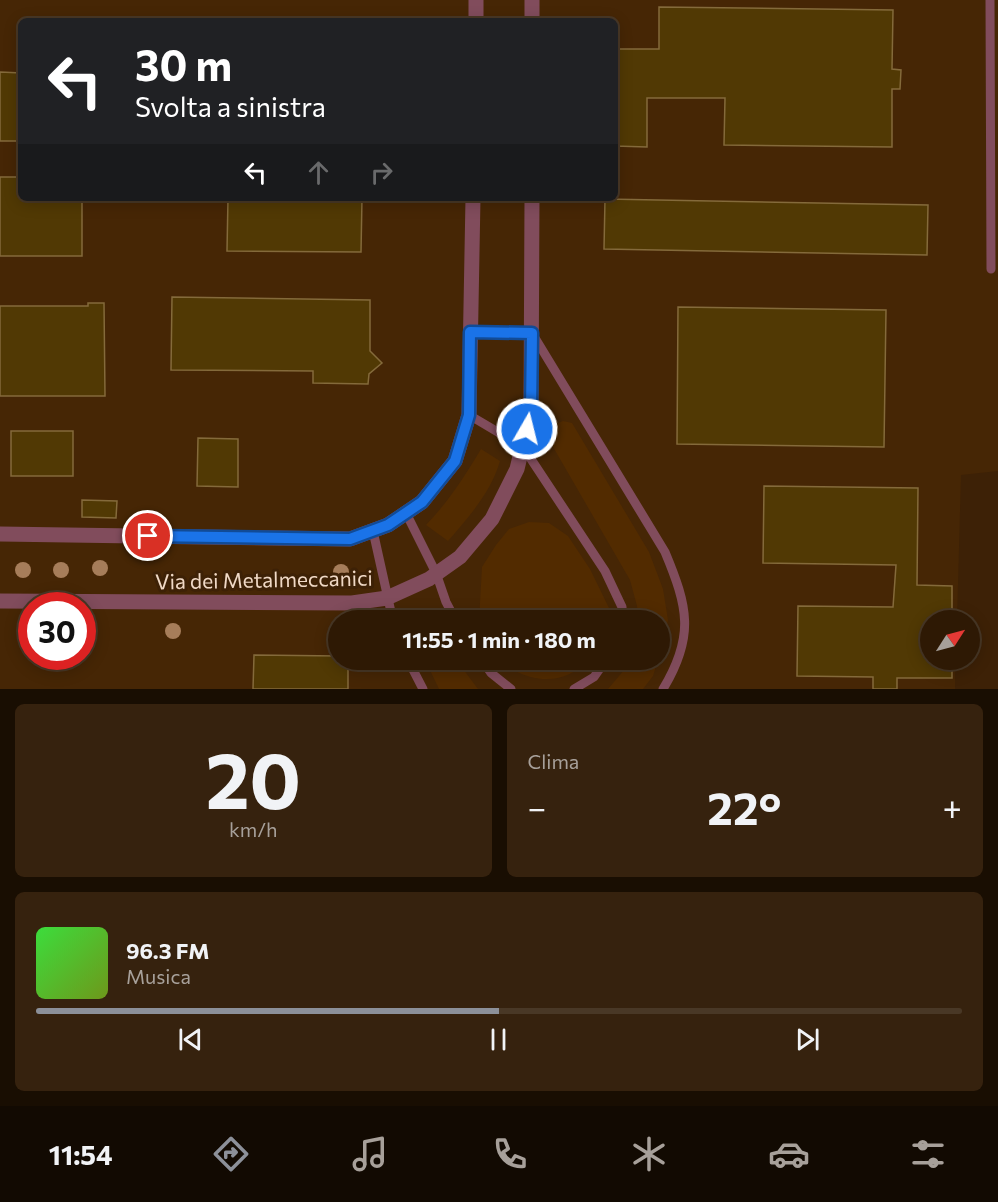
<!DOCTYPE html>
<html lang="it">
<meta charset="utf-8">
<style>
body{margin:0;font-family:Commissioner,sans-serif;background:#36220e;color:#f1f3f6;height:100vh;display:flex;flex-direction:column;font-size:22px;white-space:nowrap}
*{box-sizing:border-box;margin:0}
p{font-size:20px;color:#a7a09a}
.icon{flex:none;width:33px;height:33px;fill:none;stroke:currentColor;stroke-width:2;stroke-linecap:round;stroke-linejoin:round}
.map{position:relative;height:689px;overflow:hidden}
.panel{display:flex;flex-direction:column;gap:15px;padding:15px;background:#190e02;flex:1}
.panel>*{flex:none}
.guide{position:absolute;left:18px;top:18px;width:600px;height:183px;border-radius:9px;box-shadow:0 3px 15px #0003,0 0 0 2px #493826;background:#202124;color:#fff;overflow:hidden}
.needle{width:39px;rotate:54deg}
.fabs{position:absolute;left:920px;top:610px;display:grid;gap:12px}
.fabs a{display:grid;place-items:center;width:60px;height:60px;border-radius:50%;background:#2e1904;box-shadow:0 3px 15px #0003,0 0 0 2px #493826;font-size:30px}
.speed{position:absolute;left:18px;top:592px;display:flex;gap:12px;font-size:30px;font-weight:700;text-align:center}
.speed>*{display:grid;place-content:center;width:78px;height:78px;border-radius:50%;background:#2e1904;box-shadow:0 3px 15px #0003,0 0 0 2px #493826;line-height:1}
.speed .limit{border:9px solid #d22;background:#fff;color:#111}
.pin{position:absolute;display:grid;place-items:center;width:51px;height:51px;color:#fff;margin:-26px;border:3px solid #fff;border-radius:50%;box-shadow:0 2px 6px #0007}
.me{position:absolute;width:66px;margin:-33px;rotate:8deg;stroke-linejoin:round;filter:drop-shadow(0 0 4px #0008)}
.turn{display:flex;align-items:center;gap:21px;height:126px;padding:0 18px;font-size:27px}
.turn .icon{width:78px;height:78px;stroke-width:2.5}
.turn b{display:block;font-size:42px;line-height:51px}
.lanes{display:flex;align-items:center;height:57px;padding:0 18px;background:#0003;justify-content:center;gap:30px;direction:ltr}
.lanes .off{opacity:.35}
.big{font-size:45px;font-weight:700;line-height:1.1}
.panel .tile{flex:1;display:flex;flex-direction:column;justify-content:center;gap:9px;min-width:0;padding:0 21px;border-radius:9px;background:#36220e}
.panel .dial{align-items:center;gap:0}
.dial b{font-size:78px;line-height:1}
.song{display:flex;align-items:center;gap:18px}
.cover{width:72px;height:72px;border-radius:9px;background:linear-gradient(135deg,hsl(120 70% 55%),hsl(80 70% 35%))}
.played{height:6px;border-radius:3px;background:linear-gradient(90deg,#8c9099 50%,#493826 50%)}
.keys{display:flex;justify-content:space-around;direction:ltr}
.heat{display:flex;justify-content:space-between;align-items:center;font-size:33px;direction:ltr}
.panel .tiles{flex:1;display:grid;gap:15px;grid-template-columns:1fr 1fr}
.tile:last-child{grid-column:span 2}
.trip{position:absolute;left:328px;top:610px;width:342px;height:60px;border-radius:30px;background:#2e1904;box-shadow:0 3px 15px #0003,0 0 0 2px #493826;font-weight:700;line-height:60px;text-align:center}
.tabs{display:flex;height:96px;justify-content:space-around;align-items:center;background:#120a02;color:#a7a09a}
.tabs .icon{width:42px;height:42px}
.tabs .selected{color:#8c9099}
.tabs b{font-size:27px;color:#f1f3f6}
.map>svg:first-child{display:block}
.built{fill:#462605;fill-rule:evenodd}
.green{fill:#522b00}
.building{fill:#513904;stroke:#846a3b;stroke-width:1.5}
.lines{fill:none;stroke-linecap:round;stroke-linejoin:round}
.service{stroke:#814c5c;stroke-width:9}
.minor{stroke:#814c5c;stroke-width:15}
.tree{fill:#a67d5a}
.route-casing{stroke:#114b97;stroke-width:15}
.route{stroke:#1a73e8;stroke-width:10}
.labels{text-anchor:middle;dominant-baseline:central;stroke-width:6;stroke-linejoin:round;paint-order:stroke}
.street-label{font-size:21px;fill:#f0d9c6;stroke:#3d2106}
</style>
<div class="map">
<svg width="998" height="689" viewBox="0 0 998 689">
<rect width="100%" height="100%" fill="#3d2106"/>
<path class="built" d="M0,0H998V471L961,475L957,621H930V660H955V689H0ZM21,21H615V198H21ZM32,606H82V657H32ZM339,621H660V660H339Z"/>
<path class="green" d="M563,421L572,423L649,552L663,589L668,620L660,655V621H638L637,606L630,580L549,440C549,429 553,425 563,421Z
M481,449L500,461C491,492 469,517 448,541L426,525C449,501 465,476 481,449Z
M529,522L549,523L568,536L590,569L609,608L607,621H479L482,567L496,545L509,529Z
M425,660H459L463,669L478,689H439Z
M501,660H588C568,682 541,684 515,671C509,668 504,666 501,660Z
M629,660H658L653,676L643,689H608L625,669Z"/>
<path class="building" d="M659,7L893,10L892,69L901,70L900,89H892V147L724,145L725,98H647V147L615,146V49H659Z
M0,72L21,73V141H0Z
M0,177H21V198H82V256H0Z
M228,198H362L361,252L227,251Z
M605,199L928,205L927,255L604,249Z
M172,297L370,300V351L382,363L369,374L368,384L313,383V371L171,370Z
M88,303H104L105,396H0V306H88Z
M678,307L886,310L884,447L677,444Z
M11,431H73V476H11Z
M198,438L238,439V487L197,486Z
M764,486L918,488L917,585L952,586V621H930V660H952V678H897V689H873V677L797,676L798,606L893,607L896,565L763,563Z
M82,500L117,501L116,518L82,517Z
M254,655L339,656V660H348V689H253Z"/>
<g class="lines">
<path class="service" d="M990,0L991,269
M470,332L532,333L665,552C688,607 695,636 663,689
M469,415L523,447L605,571L622,607L623,621
M406,513L436,573L446,602L456,621
M373,531L393,621
M408,660L423,689
M482,660L491,673L511,689
M574,689L594,677L606,660"/>
<path class="minor" d="M476,21V0
M532,21V0
M0,534L350,539L388,525L422,502L455,461L469,415L473,198
M0,601L352,603L387,598L429,579L460,557L492,519L517,469L531,411L532,198"/>
</g>
<g class="tree">
<circle cx="100" cy="568" r="8"/>
<circle cx="23" cy="570" r="8"/>
<circle cx="61" cy="570" r="8"/>
<circle cx="341" cy="572" r="8"/>
<circle cx="173" cy="631" r="8"/>
</g>
<g class="lines">
<defs>
<path id="route" d="M148,536L350,539L388,525L422,502L455,461L469,415L470,332L532,333L531,411L527,429"/>
</defs>
<use href="#route" class="route-casing"/>
<use href="#route" class="route"/>
</g>
<g class="labels">
<g class="street-label">
<text transform="translate(264 579) rotate(-1)">Via dei Metalmeccanici</text>
</g>
</g>
</svg>
<div class="fabs">
<a><svg class="needle" viewBox="-14 -14 28 28"><path d="M0-13l5 13h-10z" fill="#e53935"/><path d="M0 13l5-13h-10z" fill="#a7a09a"/></svg></a>
</div>
<div class="speed"><div class="limit">30</div></div>
<div class="pin" style="left:148px;top:536px;background:#d93025"><svg class="icon" aria-label="arrive" viewBox="0 0 24 24"><path d="M6 21V4h12l-3 4 3 4H6"/></svg></div>
<svg class="me" style="left:527px;top:429px" viewBox="-20 -20 40 40"><circle r="17" fill="#1a73e8" stroke="#fff" stroke-width="3"/><path d="M0-11L8 9 0 5-8 9z" fill="#fff"/></svg>
<div class="trip">11:55 · 1 min · 180 m</div>
<div class="guide">
<div class="turn"><svg class="icon" aria-label="left" viewBox="0 0 24 24"><path d="M17 20v-9H6M10 6l-5 5 5 5"/></svg><div><b>30 m</b>Svolta a sinistra</div></div>
<div class="lanes"><svg class="icon" aria-label="left" viewBox="0 0 24 24"><path d="M17 20v-9H6M10 6l-5 5 5 5"/></svg><svg class="icon off" aria-label="ahead" viewBox="0 0 24 24"><path d="M12 20V5M6 11l6-6 6 6"/></svg><svg class="icon off" aria-label="right" viewBox="0 0 24 24"><path d="M7 20v-9h11M14 6l5 5-5 5"/></svg></div>
</div>
</div>
<section class="panel">
<div class="tiles">
<div class="tile dial"><b>20</b><p>km/h</p></div>
<div class="tile"><p>Clima</p>
<div class="heat"><a>−</a><b class="big">22°</b><a>+</a></div>
</div>
<div class="tile">
<div class="song"><i class="cover"></i><div><b>96.3 FM</b><p>Musica</p></div></div>
<div class="played"></div>
<div class="keys"><svg class="icon" aria-label="previous" viewBox="0 0 24 24"><path d="M18 5L8 12l10 7zM5 5v14"/></svg><svg class="icon" aria-label="pause" viewBox="0 0 24 24"><path d="M8 5v14M16 5v14"/></svg><svg class="icon" aria-label="next" viewBox="0 0 24 24"><path d="M6 5l10 7-10 7zM19 5v14"/></svg></div>
</div>
</div>
</section>
<nav class="tabs">
<b>11:54</b>
<svg class="icon selected" aria-label="directions" viewBox="0 0 24 24"><path d="M12 3l9 9-9 9-9-9zM9 14v-3h6M13 9l2 2-2 2"/></svg>
<svg class="icon" aria-label="music" viewBox="0 0 24 24"><path d="M9 18V5l10-2v13"/><circle cx="6" cy="18" r="3"/><circle cx="16" cy="16" r="3"/></svg>
<svg class="icon" aria-label="phone" viewBox="0 0 24 24"><path d="M5 4h4l2 5-3 2q2 4 5 5l2-3 5 2v4C11 20 4 13 5 4z"/></svg>
<svg class="icon" aria-label="climate" viewBox="0 0 24 24"><path d="M12 3v18M4 7l16 10M4 17L20 7"/></svg>
<svg class="icon" aria-label="car" viewBox="0 0 24 24"><path d="M5 17H2v-5l4-1 3-4h7l3 4 3 1v5h-3M9 17h6M6 11h13"/><circle cx="7" cy="17" r="2"/><circle cx="17" cy="17" r="2"/></svg>
<svg class="icon" aria-label="filters" viewBox="0 0 24 24"><path d="M4 7h16M4 17h16"/><circle cx="9" cy="7" r="2"/><circle cx="15" cy="17" r="2"/></svg>
</nav>
